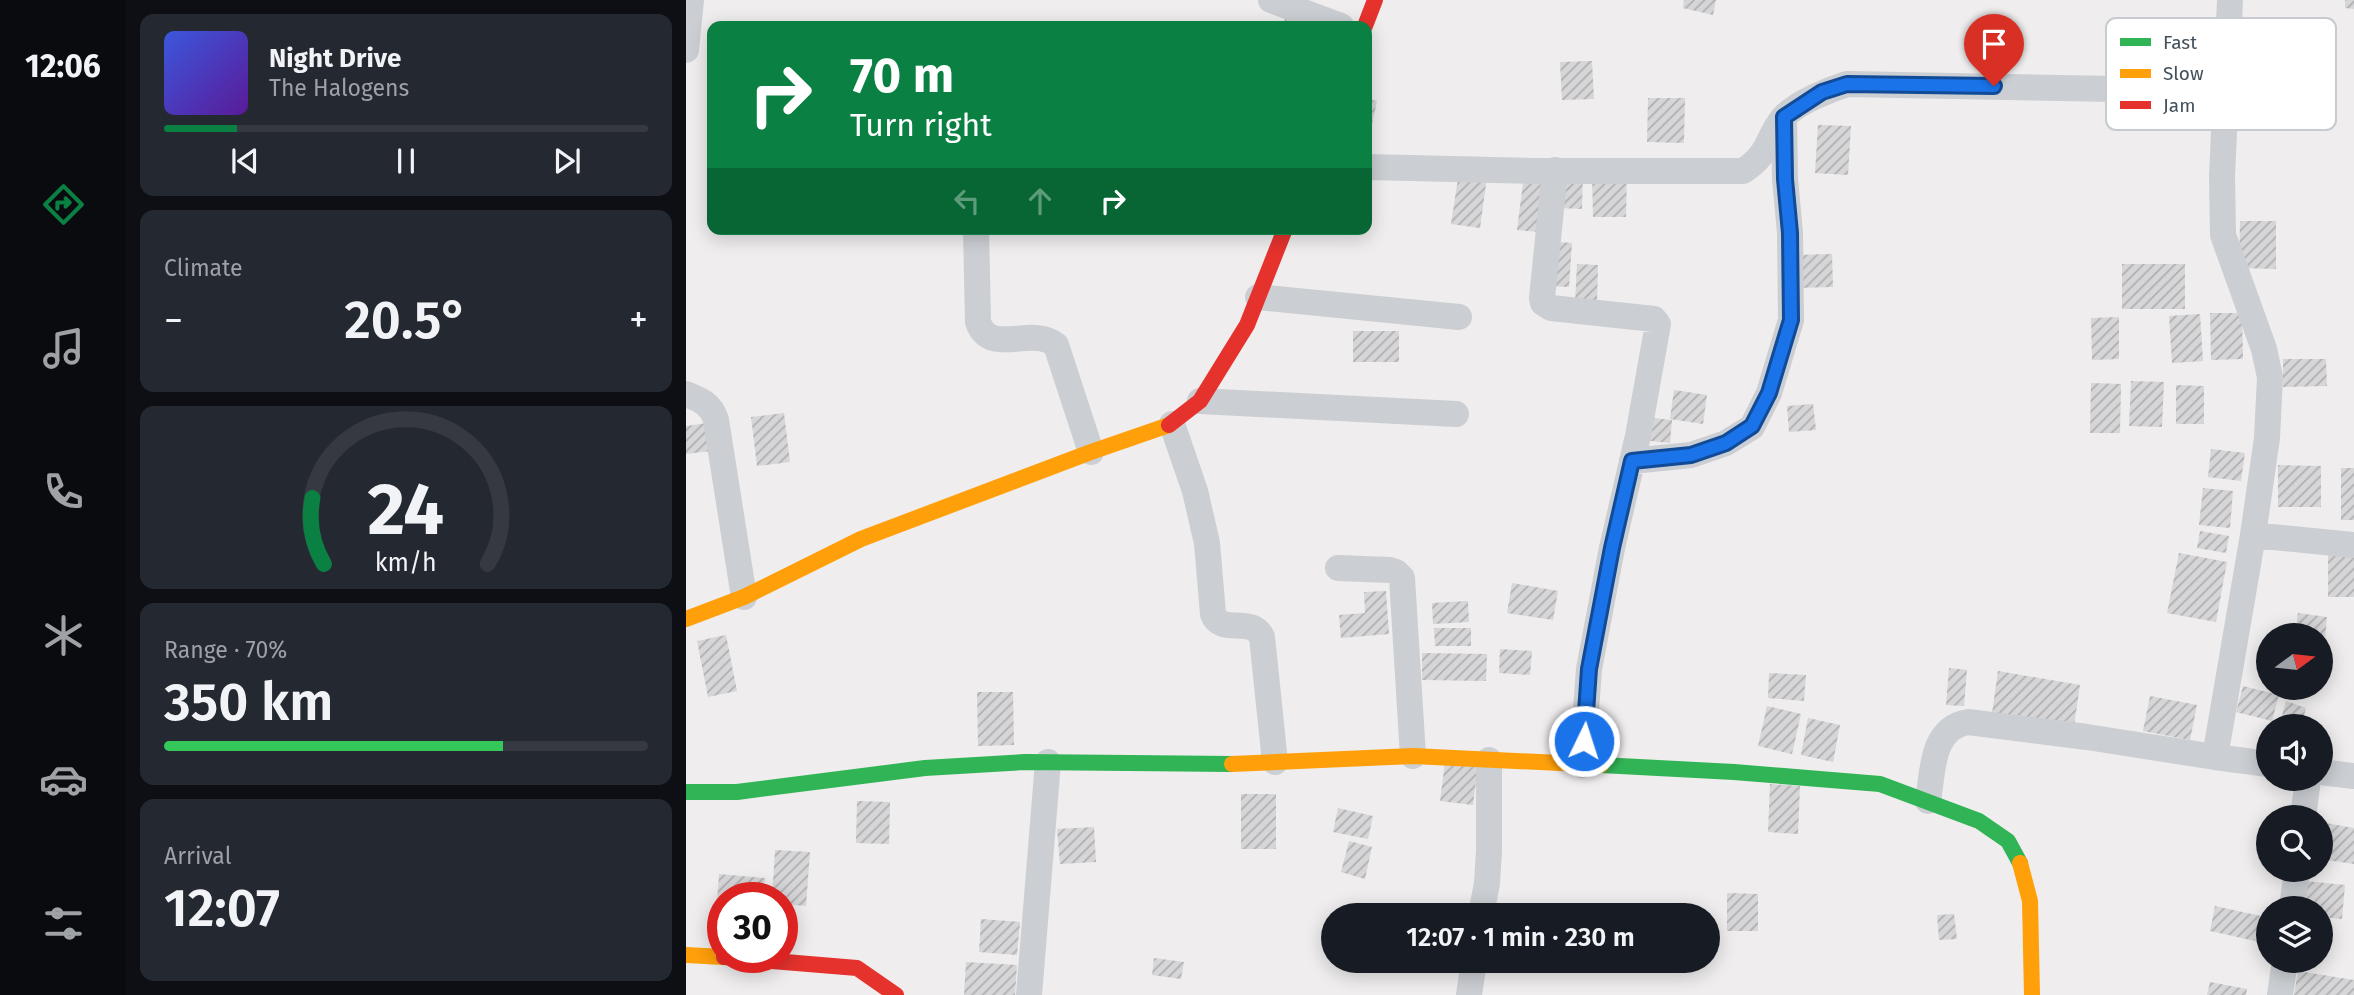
<!DOCTYPE html>
<meta charset="utf-8">
<style>
body{margin:0;font-family:"Fira Sans",sans-serif;background:#242831;color:#f1f3f6;height:100vh;display:flex;flex-direction:column;font-size:26px;white-space:nowrap}
*{box-sizing:border-box;margin:0}
p{font-size:23px;color:#9ea1a6}
.icon{flex:none;width:38px;height:38px;fill:none;stroke:currentColor;stroke-width:2;stroke-linecap:round;stroke-linejoin:round}
.map{position:relative;flex:1;overflow:hidden}
.details{display:flex;flex-direction:column;gap:14px;padding:14px;background:#0d0f14;width:560px}
.details>*{flex:none}
.top-card{position:absolute;left:21px;top:21px;width:665px;height:214px;border-radius:14px;box-shadow:0 4px 18px #0003;background:#0b8043;color:#fff;overflow:hidden}
.needle{width:46px;rotate:75deg}
.buttons{position:absolute;left:1570px;top:623px;display:grid;gap:14px}
.buttons a{display:grid;place-items:center;width:77px;height:77px;border-radius:50%;background:#171b24;box-shadow:0 4px 18px #0003;font-size:35px}
.speed{position:absolute;left:21px;top:882px;display:flex;gap:14px;font-size:35px;font-weight:700;text-align:center}
.speed>*{display:grid;place-content:center;width:91px;height:91px;border-radius:50%;background:#171b24;box-shadow:0 4px 18px #0003;line-height:1}
.speed .limit{border:10px solid #d22;background:#fff;color:#111}
.pin{position:absolute;display:grid;place-items:center;width:60px;height:60px;color:#fff;margin:-72px -30px;border-radius:50% 50% 50% 0;rotate:-45deg;box-shadow:0 0 7px #0007}
.pin .icon{rotate:45deg}
.me{position:absolute;width:77px;margin:-38px;rotate:4deg;stroke-linejoin:round;filter:drop-shadow(0 0 5px #0008)}
.turn{display:flex;align-items:center;gap:24px;height:147px;padding:0 28px;font-size:32px}
.turn .icon{width:91px;height:91px;stroke-width:2.5}
.turn b{display:block;font-size:49px;line-height:60px}
.lanes{display:flex;align-items:center;height:66px;padding:0 28px;background:#0003;justify-content:center;gap:35px;direction:ltr}
.lanes .off{opacity:.35}
.big{font-size:52px;font-weight:600;line-height:1.1}
.details .widget{flex:1;display:flex;flex-direction:column;justify-content:center;gap:10px;min-width:0;padding:0 24px;border-radius:14px;background:#242831}
.details .dial{align-items:center;gap:0}
.dial svg{height:182px;overflow:visible;fill:none;stroke:#363941;stroke-width:7;stroke-linecap:round;text-anchor:middle}
.dial text{fill:#f1f3f6;stroke:none}
.song{display:flex;align-items:center;gap:21px}
.cover{width:84px;height:84px;border-radius:10px;background:linear-gradient(135deg,hsl(230 70% 55%),hsl(270 70% 35%))}
.played{height:7px;border-radius:4px;background:linear-gradient(90deg,#0b8043 15%,#363941 15%)}
.keys{display:flex;justify-content:space-around;direction:ltr}
.heat{display:flex;justify-content:space-between;align-items:center;font-size:38px;direction:ltr}
.charge{height:10px;border-radius:5px;background:linear-gradient(90deg,#34c759 70%,#363941 0)}
.trip{position:absolute;left:635px;top:903px;width:399px;height:70px;border-radius:35px;background:#171b24;box-shadow:0 4px 18px #0003;font-weight:600;line-height:70px;text-align:center}
main{display:flex;flex:1;min-height:0}
.menu{display:flex;flex-direction:column;width:126px;justify-content:space-around;align-items:center;background:#090b0e;color:#9ea1a6}
.menu .icon{width:49px;height:49px}
.menu .active{color:#0b8043}
.menu b{font-size:32px;color:#f1f3f6}
.map>svg:first-child{display:block}
.building{fill:url(#building-hatch)}
.lines{fill:none;stroke-linecap:round;stroke-linejoin:round}
.street{stroke:#cbced2;stroke-width:26}
.fast{stroke:#30b455;stroke-width:16}
.slow{stroke:#ff9f0a;stroke-width:16}
.jam{stroke:#e5322d;stroke-width:16}
.route-casing{stroke:#114b97;stroke-width:18}
.route{stroke:#1a73e8;stroke-width:12}
.key{fill:#fff;stroke:#c7cace;stroke-width:2}
.key-label{font-size:19px;fill:#43505b}
</style>
<main>
<nav class="menu">
<b>12:06</b>
<svg class="icon active" aria-label="directions" viewBox="0 0 24 24"><path d="M12 3l9 9-9 9-9-9zM9 14v-3h6M13 9l2 2-2 2"/></svg>
<svg class="icon" aria-label="music" viewBox="0 0 24 24"><path d="M9 18V5l10-2v13"/><circle cx="6" cy="18" r="3"/><circle cx="16" cy="16" r="3"/></svg>
<svg class="icon" aria-label="phone" viewBox="0 0 24 24"><path d="M5 4h4l2 5-3 2q2 4 5 5l2-3 5 2v4C11 20 4 13 5 4z"/></svg>
<svg class="icon" aria-label="climate" viewBox="0 0 24 24"><path d="M12 3v18M4 7l16 10M4 17L20 7"/></svg>
<svg class="icon" aria-label="car" viewBox="0 0 24 24"><path d="M5 17H2v-5l4-1 3-4h7l3 4 3 1v5h-3M9 17h6M6 11h13"/><circle cx="7" cy="17" r="2"/><circle cx="17" cy="17" r="2"/></svg>
<svg class="icon" aria-label="filters" viewBox="0 0 24 24"><path d="M4 7h16M4 17h16"/><circle cx="9" cy="7" r="2"/><circle cx="15" cy="17" r="2"/></svg>
</nav>
<section class="details">
<div class="widget">
<div class="song"><i class="cover"></i><div><b>Night Drive</b><p>The Halogens</p></div></div>
<div class="played"></div>
<div class="keys"><svg class="icon" aria-label="previous" viewBox="0 0 24 24"><path d="M18 5L8 12l10 7zM5 5v14"/></svg><svg class="icon" aria-label="pause" viewBox="0 0 24 24"><path d="M8 5v14M16 5v14"/></svg><svg class="icon" aria-label="next" viewBox="0 0 24 24"><path d="M6 5l10 7-10 7zM19 5v14"/></svg></div>
</div>
<div class="widget"><p>Climate</p>
<div class="heat"><a>−</a><b class="big">20.5°</b><a>+</a></div>
</div>
<div class="widget dial"><svg viewBox="0 0 100 80">
<path d="M14 69A42 42 0 1 1 86 69"/>
<path d="M14 69A42 42 0 0 1 9 40" stroke="#0b8043"/>
<text x="50" y="56" font-size="32" font-weight="700">24</text>
<text x="50" y="72" font-size="11">km/h</text>
</svg></div>
<div class="widget"><p>Range · 70%</p><b class="big">350 km</b><div class="charge"></div></div>
<div class="widget"><p>Arrival</p><b class="big">12:07</b></div>
</section>
<div class="map">
<svg width="1668" height="995" viewBox="0 0 1668 995">
<defs>
<pattern id="building-hatch" width="6" height="6" patternUnits="userSpaceOnUse" patternTransform="scale(1.75)"><rect width="6" height="6" fill="#d6d5d7"/><path d="M-1 1l2-2M0 6l6-6M5 7l2-2" fill="none" stroke="#afafb1"/></pattern>
</defs>
<rect width="100%" height="100%" fill="#efeded"/>
<path class="building" d="M998,0H1030L1027,15L997,8Z
M1659,0H1668V9L1659,8Z
M600,17L622,26H596Z
M906,61L908,99L876,100L874,62Z
M962,98H999L998,143L961,142Z
M681,99L691,101L682,143H681Z
M1132,125L1165,126L1162,175L1129,173Z
M773,172L801,177L794,228L765,224Z
M874,172L897,173L896,209L874,208Z
M906,173H941L940,217H907Z
M838,175L860,177L853,232L831,230Z
M1554,221H1590V269L1553,268Z
M863,241L886,243L883,287L860,286Z
M1146,254L1147,287L1111,288L1110,255Z
M891,264L912,265L911,304L889,303Z
M1436,264H1499V309H1436Z
M1524,313H1556L1557,359L1525,360Z
M1514,314L1517,361L1486,363L1483,316Z
M1433,317V359L1406,360L1405,318Z
M667,331H713V362H667Z
M1597,359H1640L1641,386L1597,387Z
M1445,381L1478,382L1476,427L1443,426Z
M1405,383L1435,384L1434,433H1404Z
M1490,385L1518,386V424H1490Z
M988,390L1021,395L1017,424L984,419Z
M1127,404L1130,430L1103,432L1101,406Z
M98,413L104,462L71,466L65,417Z
M959,417L986,420L984,443L956,440Z
M21,423L25,451L0,454V426Z
M1525,449L1559,453L1555,481L1522,477Z
M1592,465L1635,466V507H1592Z
M1655,468H1668V520H1655Z
M1517,488L1547,491L1544,528L1513,525Z
M1514,531L1543,536L1540,553L1511,548Z
M1642,547L1668,548V597H1642Z
M1493,553L1541,562L1530,622L1481,613Z
M826,583L872,591L867,620L821,613Z
M700,591L703,634L655,638L653,615L679,613L678,592Z
M782,601L783,622L747,624L746,603Z
M1612,613L1641,617L1638,652L1634,651V635H1609Z
M748,628H785V646H749Z
M40,635L51,691L22,697L11,641Z
M814,649L846,651L844,675L813,673Z
M736,653L801,654L800,681L736,680Z
M1263,668L1281,670L1278,706L1260,705Z
M1312,671L1394,685L1388,726L1306,713Z
M1083,673L1120,675L1118,701L1082,698Z
M1557,686L1593,695L1586,721L1550,712Z
M291,692H327L328,745L292,746Z
M1464,696L1511,705L1504,740L1457,731Z
M1600,701L1620,708L1616,723L1596,716Z
M1081,706L1115,714L1106,754L1072,746Z
M1122,718L1154,725L1147,762L1115,755Z
M759,762L792,766L787,805L754,801Z
M1084,784L1114,786L1112,834L1082,832Z
M555,794H590V849H555Z
M171,801L204,802L203,844L170,843Z
M652,808L687,816L682,839L647,832Z
M1634,822L1668,828V864L1634,859Z
M408,827L410,862L374,864L371,829Z
M663,841L686,847L679,879L655,872Z
M89,850L124,852L120,906L96,904V898H86Z
M33,874L79,878L77,898H37V903L31,902Z
M1619,881L1659,885L1656,919L1634,917V908H1616Z
M1041,893L1072,894V931H1041Z
M1529,906L1575,916L1569,941L1524,931Z
M29,908L37,909V938L26,937Z
M1268,914L1271,939L1253,940L1251,915Z
M295,919L334,922L331,955L293,952Z
M468,958L498,962L495,979L466,975Z
M280,962L331,965L329,995H278Z
M1612,971L1668,980V995H1608Z
M1524,982L1561,989L1560,995H1521Z"/>
<g class="lines">
<path class="street" d="M585,0L655,26
M1544,0L1536,176L1537,235L1578,349L1584,377L1581,438L1567,535L1529,757L1582,764
M0,50L5,0
M681,167L848,171H1057C1084,154 1080,139 1097,118C1110,103 1142,90 1161,84L1540,91
M869,170L856,298L857,303L865,308L968,319L972,324L952,436L926,548L903,669L896,765
M290,229L292,322C304,357 346,325 370,345L405,452
M572,297L773,317
M0,394C15,400 25,404 30,420L58,597
M514,401L770,414
M486,424L509,491L521,543L527,614C535,636 565,615 576,637L589,762
M946,461L1005,455L1040,443L1066,427L1083,393L1105,320L1104,233L1099,179L1098,119
M1567,535L1668,545
M652,568L704,570L710,572L716,578L727,756
M1634,772L1668,776
M1242,801C1247,771 1245,728 1282,722L1401,737L1529,757
M1617,817L1622,779
M1606,908L1611,870
M795,915L801,883L803,851V760
M343,995L362,762
M783,995L788,961
M1594,995L1599,961"/>
<path class="fast" d="M915,765L1048,772L1194,784L1293,821L1322,841L1334,863
M0,792H51L239,768L339,762L546,764"/>
<path class="slow" d="M0,619L58,597L175,539L405,452L483,425
M546,764L727,756L915,765
M1334,863L1344,901L1346,995
M0,955L37,957"/>
<path class="jam" d="M679,26L689,0
M483,425L514,401L561,325L599,229
M38,957L171,968L210,995"/>
</g>
<g class="lines">
<defs>
<path id="route" d="M898,741L903,669L926,548L946,461L1005,455L1040,443L1066,426L1083,393L1105,320L1104,233L1099,179L1098,117L1136,92L1161,84L1308,86"/>
</defs>
<use href="#route" class="route-casing"/>
<use href="#route" class="route"/>
</g>
<rect x="1420" y="18" width="230" height="112" rx="10" class="key"/>
<rect x="1434" y="38" width="31" height="8" fill="#30b455"/>
<rect x="1434" y="69" width="31" height="9" fill="#ff9f0a"/>
<rect x="1434" y="101" width="31" height="8" fill="#e5322d"/>
<g class="key-label">
<text x="1477" y="49">Fast</text>
<text x="1477" y="80">Slow</text>
<text x="1477" y="112">Jam</text>
</g>
</svg>
<div class="buttons">
<a><svg class="needle" viewBox="-14 -14 28 28"><path d="M0-13l5 13h-10z" fill="#e53935"/><path d="M0 13l5-13h-10z" fill="#9ea1a6"/></svg></a>
<a><svg class="icon" aria-label="sound" viewBox="0 0 24 24"><path d="M4 9h4l5-4v14l-5-4H4zM17 9q2 3 0 6"/></svg></a>
<a><svg class="icon" aria-label="search" viewBox="0 0 24 24"><circle cx="10" cy="10" r="6"/><path d="M15 15l6 6"/></svg></a>
<a><svg class="icon" aria-label="layers" viewBox="0 0 24 24"><path d="M12 4l9 5-9 5-9-5zM3 14l9 5 9-5"/></svg></a>
</div>
<div class="speed"><div class="limit">30</div></div>
<div class="pin" style="left:1308px;top:86px;background:#d93025"><svg class="icon" aria-label="arrive" viewBox="0 0 24 24"><path d="M6 21V4h12l-3 4 3 4H6"/></svg></div>
<svg class="me" style="left:898px;top:741px" viewBox="-20 -20 40 40"><circle r="17" fill="#1a73e8" stroke="#fff" stroke-width="3"/><path d="M0-11L8 9 0 5-8 9z" fill="#fff"/></svg>
<div class="trip">12:07 · 1 min · 230 m</div>
<div class="top-card">
<div class="turn"><svg class="icon" aria-label="right" viewBox="0 0 24 24"><path d="M7 20v-9h11M14 6l5 5-5 5"/></svg><div><b>70 m</b>Turn right</div></div>
<div class="lanes"><svg class="icon off" aria-label="left" viewBox="0 0 24 24"><path d="M17 20v-9H6M10 6l-5 5 5 5"/></svg><svg class="icon off" aria-label="ahead" viewBox="0 0 24 24"><path d="M12 20V5M6 11l6-6 6 6"/></svg><svg class="icon" aria-label="right" viewBox="0 0 24 24"><path d="M7 20v-9h11M14 6l5 5-5 5"/></svg></div>
</div>
</div>
</main>
